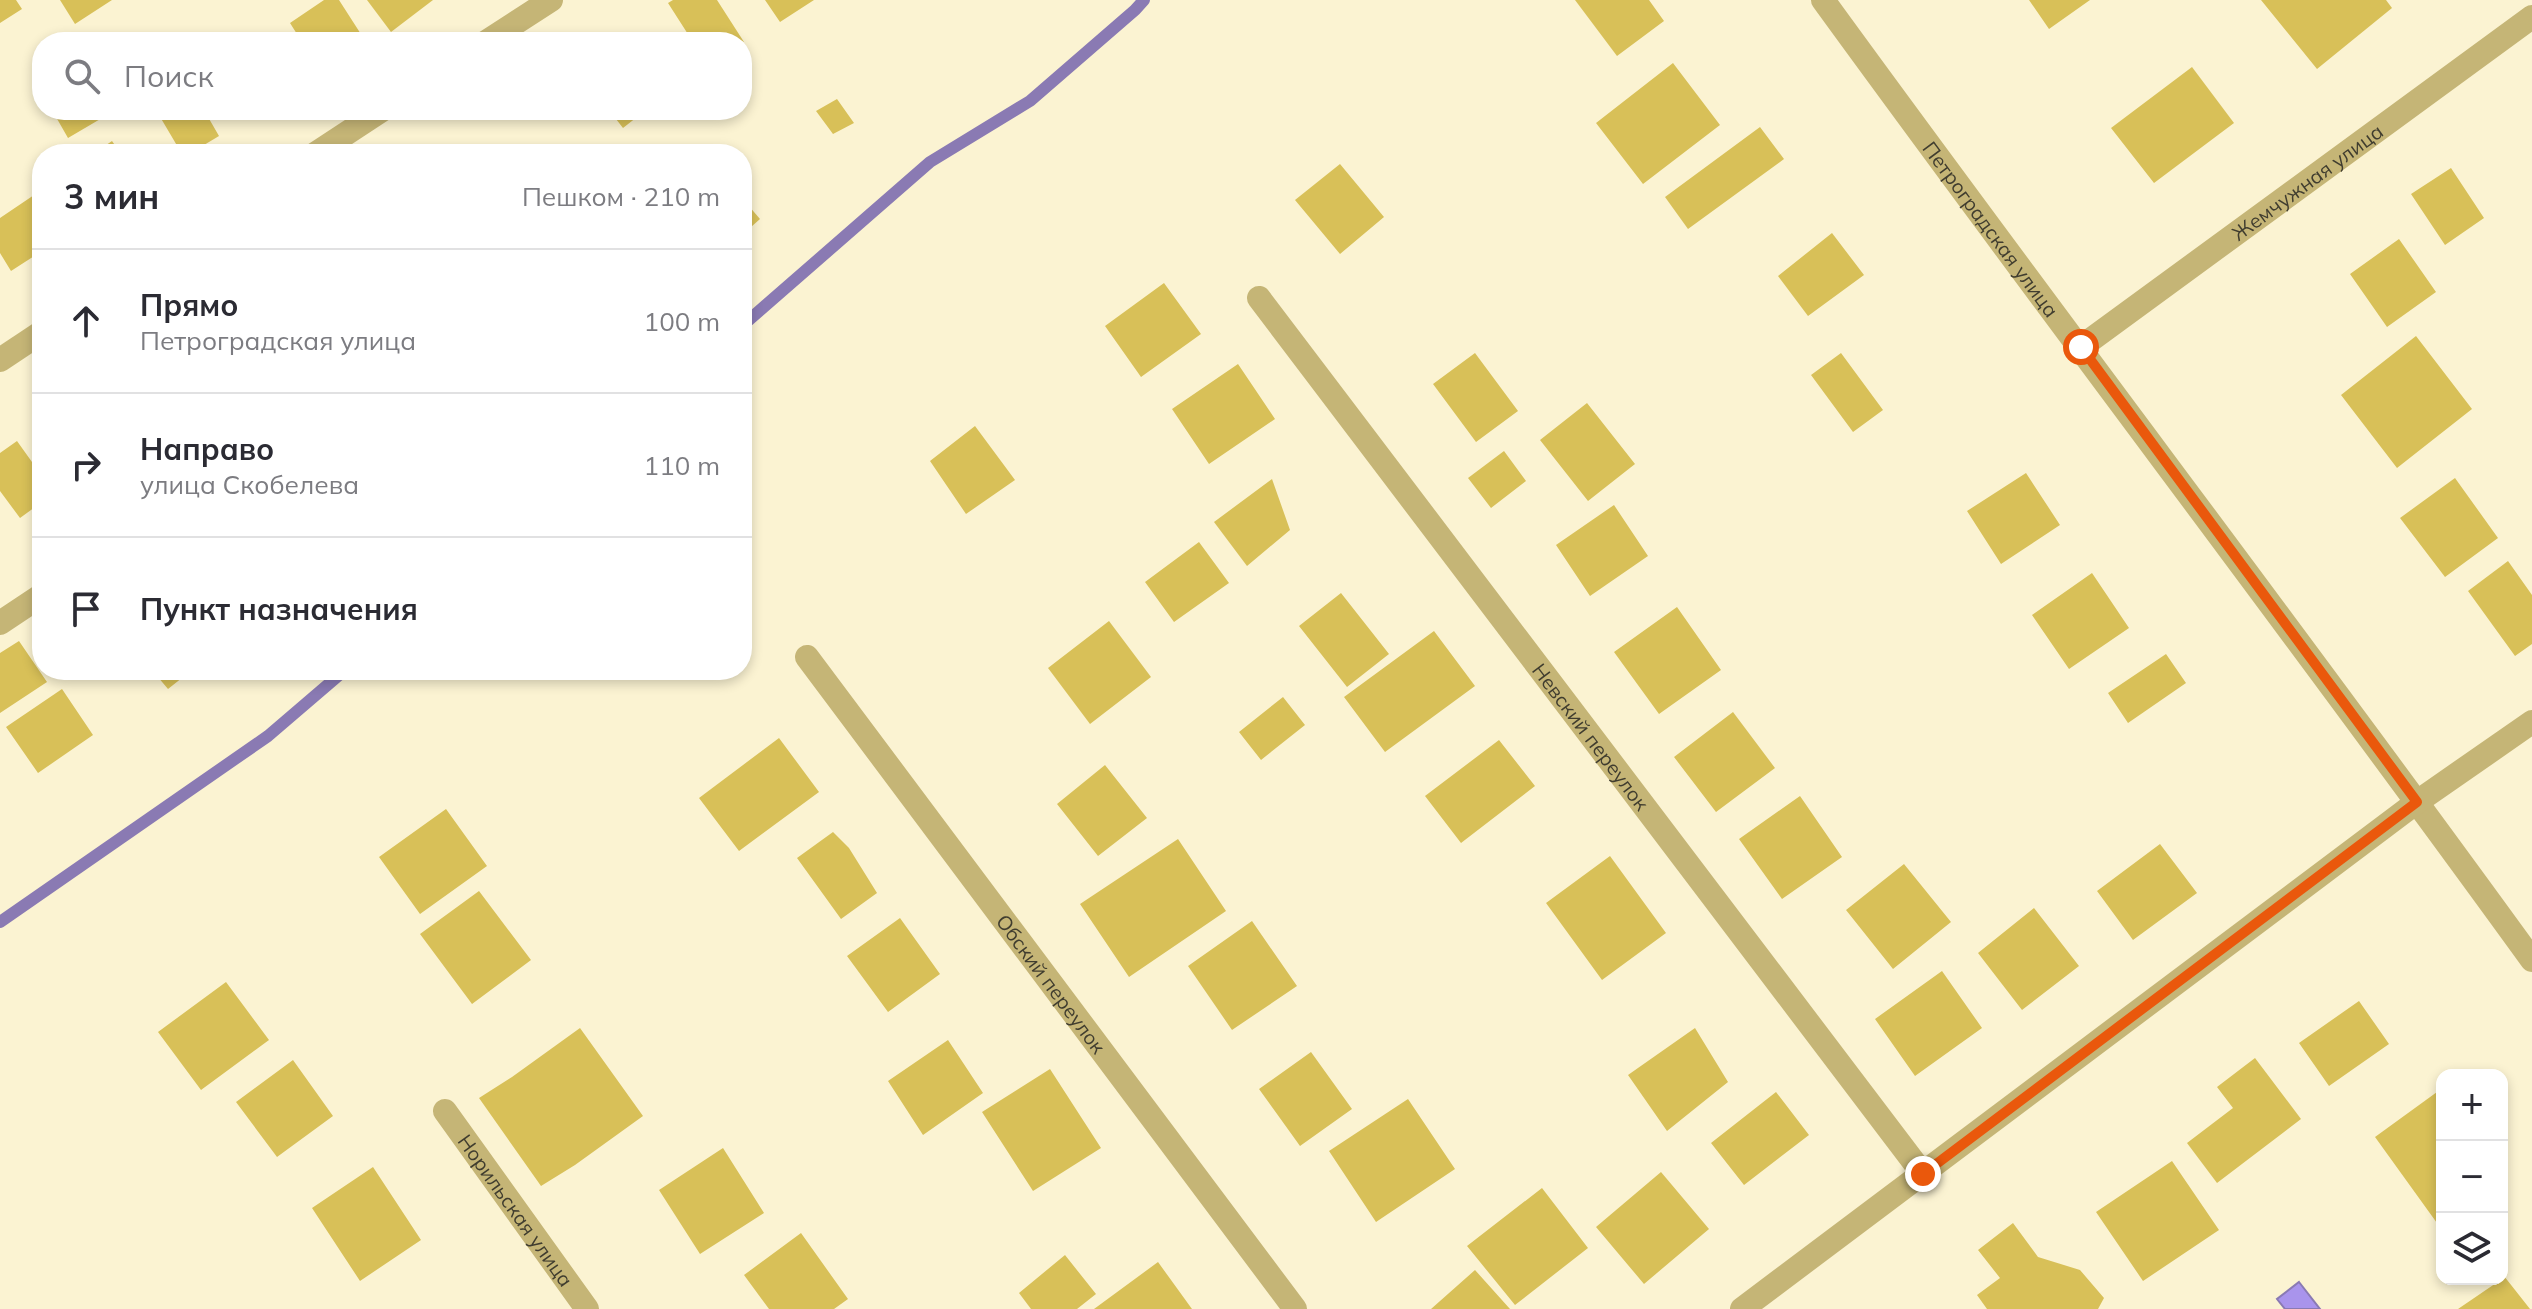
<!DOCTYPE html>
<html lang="ru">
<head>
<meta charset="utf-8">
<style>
	:root { --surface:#fff; --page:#f7f7f7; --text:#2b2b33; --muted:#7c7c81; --line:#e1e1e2 }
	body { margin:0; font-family:Mulish,sans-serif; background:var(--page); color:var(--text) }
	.controls { position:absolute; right:24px; bottom:24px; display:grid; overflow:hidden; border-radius:16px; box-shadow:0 4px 12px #0003 }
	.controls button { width:72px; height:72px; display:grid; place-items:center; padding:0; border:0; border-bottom:2px solid var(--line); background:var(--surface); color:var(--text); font:40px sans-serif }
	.stop { position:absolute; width:24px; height:24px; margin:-18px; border:6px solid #ea580c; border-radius:50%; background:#fff }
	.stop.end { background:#ea580c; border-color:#fff; box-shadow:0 2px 8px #0008 }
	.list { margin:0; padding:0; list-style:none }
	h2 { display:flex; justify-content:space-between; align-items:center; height:104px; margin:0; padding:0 32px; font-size:34px }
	h2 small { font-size:26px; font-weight:400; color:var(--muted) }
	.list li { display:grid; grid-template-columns:52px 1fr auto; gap:24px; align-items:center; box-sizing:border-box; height:144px; padding:0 32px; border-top:2px solid var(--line) }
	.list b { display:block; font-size:30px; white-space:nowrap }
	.list p { margin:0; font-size:26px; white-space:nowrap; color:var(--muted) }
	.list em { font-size:26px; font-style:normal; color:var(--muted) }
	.icon { flex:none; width:44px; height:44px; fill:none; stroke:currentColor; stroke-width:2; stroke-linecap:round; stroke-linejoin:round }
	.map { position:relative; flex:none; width:2532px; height:1309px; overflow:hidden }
	.search { position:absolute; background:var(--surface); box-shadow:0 4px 12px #0003; left:32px; top:32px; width:720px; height:88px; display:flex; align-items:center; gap:20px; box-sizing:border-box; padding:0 28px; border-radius:32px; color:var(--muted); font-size:30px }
	.panel { position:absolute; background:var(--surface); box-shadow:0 4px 12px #0003; left:32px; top:144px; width:720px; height:536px; border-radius:32px }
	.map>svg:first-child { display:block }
</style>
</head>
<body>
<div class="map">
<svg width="2532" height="1309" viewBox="0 0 2532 1309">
	<rect width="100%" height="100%" fill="#fbf3d2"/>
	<path fill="#a994ec" stroke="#8a7ab3" stroke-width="2" d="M2299 1282 2320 1309H2285L2277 1299Z"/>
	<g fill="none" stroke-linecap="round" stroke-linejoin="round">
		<path stroke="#8a7ab3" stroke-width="12" d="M742 326 930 162 1030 101 1135 10 1144 0
			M0 922 268 736 345 670"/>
	</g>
	<path fill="#d8c058" d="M0 0H16L22 9 0 23Z
		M60 0H112L75 24Z
		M324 0H339L366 42H302L290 23Z
		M367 0H433L391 32Z
		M673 0H717L744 42H693L668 3Z
		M765 0H814L780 22Z
		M1575 0H1649L1664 21 1617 56Z
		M2029 0H2090L2049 29Z
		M2261 0H2386L2392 8 2317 69Z
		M1673 63 1720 125 1643 184 1596 123Z
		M2192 67 2234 123 2154 183 2111 128Z
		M837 99 854 123 833 134 816 111Z
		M52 110H98L102 118 68 138Z
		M156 110H204L219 136 189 154H182Z
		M609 110H646L623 128Z
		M1760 127 1784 159 1688 229 1665 197Z
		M112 141 121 154H93Z
		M1340 164 1384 217 1340 254 1295 200Z
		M2451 168 2484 218 2445 245 2411 194Z
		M37 193 42 200V251L11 271 0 253V218Z
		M742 198 760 219 742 235Z
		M1832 233 1864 275 1808 316 1778 276Z
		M2399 239 2436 292 2387 327 2350 274Z
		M1164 283 1201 334 1141 377 1105 326Z
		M2416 336 2472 409 2397 468 2341 395Z
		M1475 353 1518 411 1476 442 1433 384Z
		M1841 353 1883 410 1853 432 1811 375Z
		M1238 364 1275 419 1209 464 1172 409Z
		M1587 403 1635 464 1588 501 1540 440Z
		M975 426 1015 480 966 514 930 461Z
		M17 441 42 476V502L20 518 0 491V453Z
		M1504 451 1526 481 1491 508 1468 478Z
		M2026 473 2060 525 2001 564 1967 511Z
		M2455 478 2498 538 2445 577 2400 518Z
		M1272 479 1290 530 1247 566 1214 522Z
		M1614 505 1648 556 1590 596 1556 545Z
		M1199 542 1229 583 1174 622 1145 582Z
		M2508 561 2532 595V644L2515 656 2468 591Z
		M2092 573 2129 628 2069 669 2032 615Z
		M1341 593 1389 654 1347 687 1299 626Z
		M1677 607 1721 670 1659 714 1614 652Z
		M1109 621 1151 677 1090 724 1048 668Z
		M1434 631 1475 686 1385 752 1344 697Z
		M19 641 47 682 0 713V653Z
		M2166 654 2186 683 2128 723 2108 693Z
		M152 670H192L168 689Z
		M62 689 93 735 38 773 6 727Z
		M1283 697 1305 725 1261 760 1239 732Z
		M1733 712 1775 768 1716 812 1674 757Z
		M779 738 819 792 739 851 699 798Z
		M1499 740 1535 786 1461 843 1425 796Z
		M1105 765 1147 818 1098 856 1057 804Z
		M1800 796 1842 857 1782 899 1739 839Z
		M446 809 487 866 420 914 379 857Z
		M833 832 849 848 877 893 841 919 797 858Z
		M1178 839 1226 911 1129 977 1080 904Z
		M2160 844 2197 893 2133 940 2097 891Z
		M1610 856 1666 933 1602 980 1546 903Z
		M1904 864 1951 922 1893 969 1846 910Z
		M479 891 531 960 472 1004 420 934Z
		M2034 908 2079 966 2022 1010 1978 953Z
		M900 918 940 974 888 1012 847 956Z
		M1252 921 1297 986 1232 1030 1188 966Z
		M1942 971 1982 1028 1915 1076 1875 1019Z
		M226 982 269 1040 201 1090 158 1032Z
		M2359 1001 2389 1044 2329 1086 2299 1043Z
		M580 1028 643 1116 575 1165 541 1186 479 1098 512 1077Z
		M1695 1028 1728 1082 1667 1131 1628 1075Z
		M948 1040 983 1093 923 1135 888 1081Z
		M1311 1052 1352 1109 1300 1146 1259 1089Z
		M2255 1058 2301 1119 2217 1183 2187 1143 2233 1108 2217 1087Z
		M293 1060 333 1116 277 1157 236 1102Z
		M1050 1069 1101 1148 1033 1191 982 1112Z
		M1776 1092 1809 1135 1744 1185 1711 1143Z
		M2437 1092 2442 1099V1230L2375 1137Z
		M1408 1099 1455 1169 1376 1222 1329 1151Z
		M723 1148 764 1213 700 1254 659 1190Z
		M2172 1161 2219 1230 2143 1281 2096 1212Z
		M373 1167 421 1240 360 1281 312 1208Z
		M1661 1172 1709 1229 1644 1284 1596 1227Z
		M1542 1188 1588 1248 1515 1305 1467 1246Z
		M2013 1223 2038 1257 2080 1270 2104 1298 2098 1309H1987L1977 1295 2000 1278 1978 1250Z
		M801 1233 848 1299 834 1309H769L744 1275Z
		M1065 1255 1096 1294 1077 1309H1031L1019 1293Z
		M1158 1262 1192 1309H1094Z
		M1475 1270 1510 1309H1431Z
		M2504 1276 2530 1309H2458L2502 1279Z"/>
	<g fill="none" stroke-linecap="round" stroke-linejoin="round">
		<g stroke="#c5b576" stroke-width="24">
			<path id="s1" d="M1823 0C2057 322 2299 638 2532 960"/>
			<path d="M486 42 551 0"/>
			<path d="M315 154 382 110"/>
			<path id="s2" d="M1259 298 1923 1174"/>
			<path id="s3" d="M2081 347 2532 17"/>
			<path d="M0 360 42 332"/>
			<path d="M0 623 42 595"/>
			<path id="s4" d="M807 657 1295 1309"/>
			<path id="s5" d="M445 1111 587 1309"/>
			<path d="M1742 1309 2417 802 2532 722"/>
		</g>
	</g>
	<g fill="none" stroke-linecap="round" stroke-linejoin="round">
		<path stroke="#ea580c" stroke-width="10" d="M1923 1174 2417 802 2081 347"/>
	</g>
	<g text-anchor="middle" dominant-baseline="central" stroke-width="8" stroke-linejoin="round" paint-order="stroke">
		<g font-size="20" fill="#403d2f" stroke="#fff">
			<text stroke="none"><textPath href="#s3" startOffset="280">Жемчужная улица</textPath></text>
			<text stroke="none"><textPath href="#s1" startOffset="284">Петроградская улица</textPath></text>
			<text stroke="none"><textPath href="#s2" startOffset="550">Невский переулок</textPath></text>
			<text stroke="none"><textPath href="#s4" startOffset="408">Обский переулок</textPath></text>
			<text stroke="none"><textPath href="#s5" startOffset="122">Норильская улица</textPath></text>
		</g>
	</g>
</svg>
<div class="controls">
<button>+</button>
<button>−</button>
<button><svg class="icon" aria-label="layers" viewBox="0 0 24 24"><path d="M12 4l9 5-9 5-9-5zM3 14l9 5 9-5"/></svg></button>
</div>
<div class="stop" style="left:2081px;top:347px"></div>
<div class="stop end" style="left:1923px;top:1174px"></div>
<div class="search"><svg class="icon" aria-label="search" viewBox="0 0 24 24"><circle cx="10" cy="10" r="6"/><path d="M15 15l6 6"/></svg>Поиск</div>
<section class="panel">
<h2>3 мин<small>Пешком · 210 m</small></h2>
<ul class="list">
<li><svg class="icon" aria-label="ahead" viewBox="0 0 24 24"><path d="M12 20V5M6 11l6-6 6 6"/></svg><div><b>Прямо</b><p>Петроградская улица</p></div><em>100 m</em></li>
<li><svg class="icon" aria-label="right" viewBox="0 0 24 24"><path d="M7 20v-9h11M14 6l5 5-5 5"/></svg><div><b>Направо</b><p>улица Скобелева</p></div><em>110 m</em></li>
<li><svg class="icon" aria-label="arrive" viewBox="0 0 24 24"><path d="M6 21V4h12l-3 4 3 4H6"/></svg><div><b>Пункт назначения</b></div></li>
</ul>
</section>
</div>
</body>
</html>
